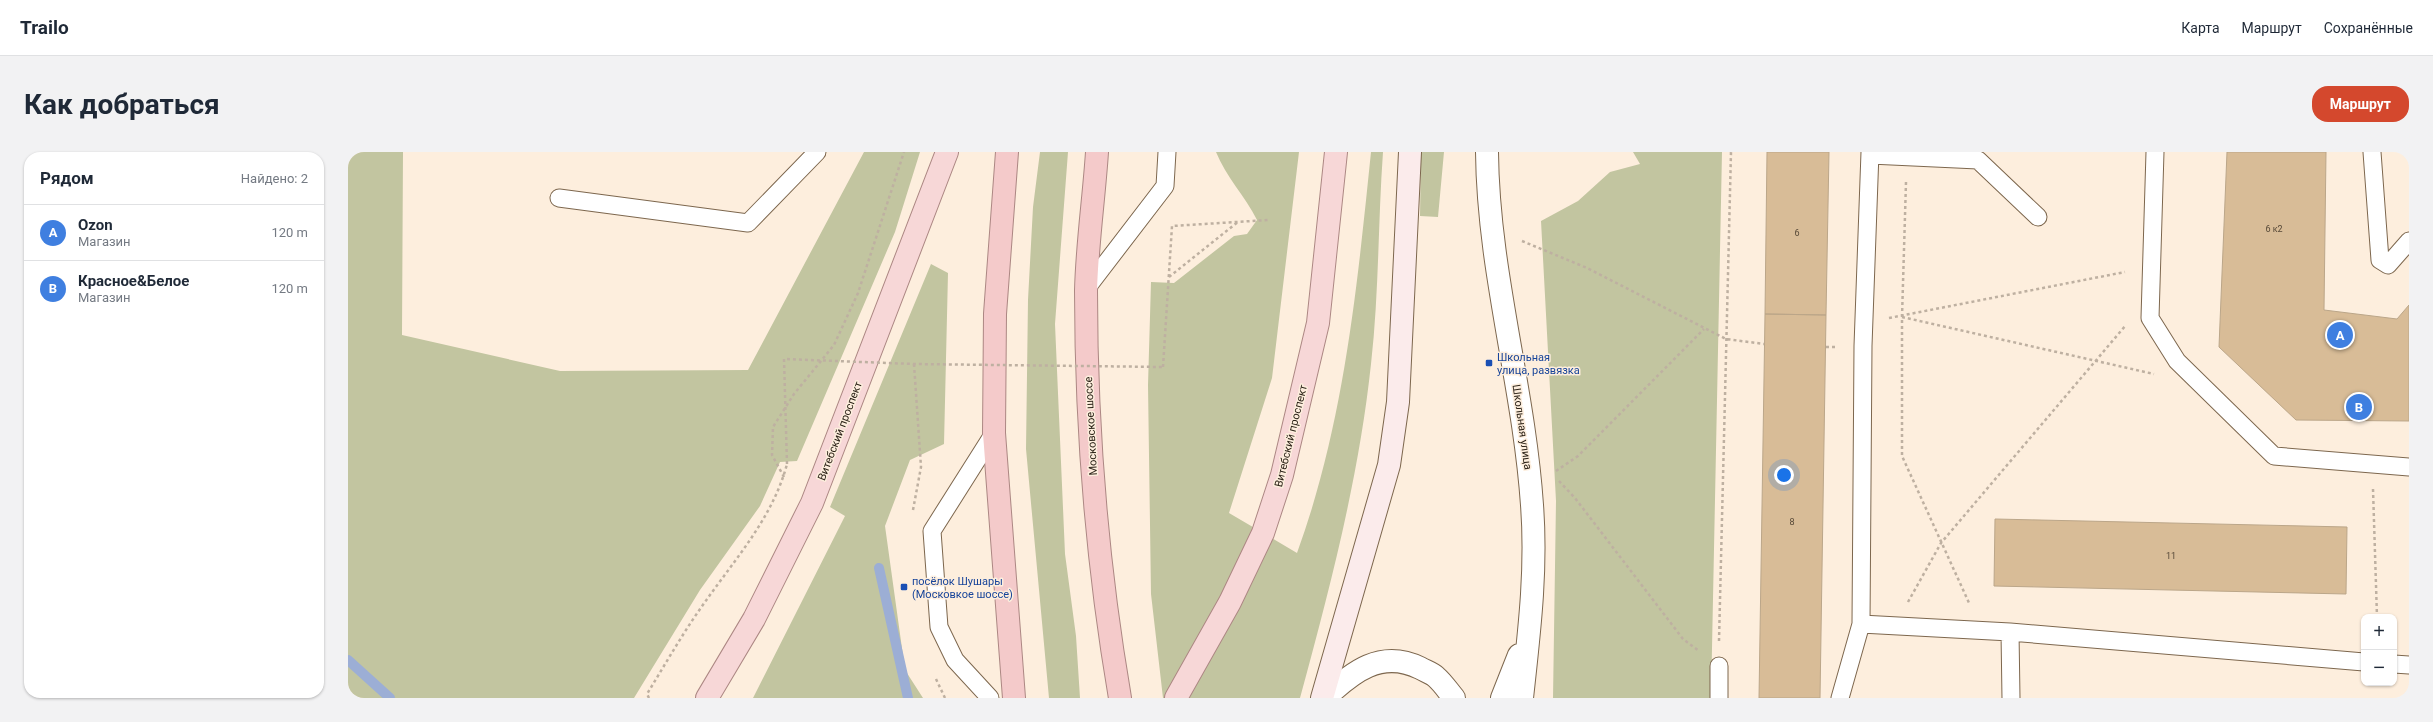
<!DOCTYPE html>
<html lang="ru">
<head>
<meta charset="utf-8">
<style>
	:root { --surface:#fff; --page:#f2f2f3; --text:#1f2937; --muted:#747a83; --line:#e0e1e3; --accent:#d4482d }
	body { margin:0; font-family:Roboto,sans-serif; background:var(--page); color:var(--text) }
	.controls { position:absolute; right:12px; bottom:12px; display:grid; overflow:hidden; border-radius:8px; box-shadow:0 1px 3px #0004 }
	.controls button { width:36px; height:36px; display:grid; place-items:center; padding:0; border:0; border-bottom:1px solid var(--line); background:var(--surface); color:var(--text); font:20px sans-serif }
	.you { position:absolute; left:1436px; top:323px; width:14px; height:14px; margin:-10px; border:3px solid #fff; border-radius:50%; background:#1a73e8; box-shadow:0 0 0 6px #1a73e833 }
	.badge { display:grid; place-items:center; width:26px; height:26px; border-radius:50%; background:var(--accent); color:#fff; font-size:13px; font-weight:700 }
	.pin { position:absolute; translate:-50% -50%; border:2px solid #fff; box-shadow:0 1px 4px #0006 }
	.list { margin:0; padding:0; list-style:none }
	h2 { display:flex; justify-content:space-between; align-items:center; height:52px; margin:0; padding:0 16px; font-size:17px }
	h2 small { font-size:13px; font-weight:400; color:var(--muted) }
	.list li { display:grid; grid-template-columns:26px 1fr auto; gap:12px; align-items:center; box-sizing:border-box; height:56px; padding:0 16px; border-top:1px solid var(--line) }
	.list b { display:block; font-size:15px; white-space:nowrap }
	.list p { margin:0; font-size:13px; white-space:nowrap; color:var(--muted) }
	.list em { font-size:13px; font-style:normal; color:var(--muted) }
	.map { position:relative; flex:none; width:2061px; height:546px; overflow:hidden; border-radius:16px }
	header { display:flex; align-items:center; gap:24px; box-sizing:border-box; height:56px; padding:0 20px; background:var(--surface); border-bottom:1px solid var(--line) }
	header strong { font-size:19px }
	nav { display:flex; gap:22px; margin-inline-start:auto; font-size:14px }
	.intro { display:flex; align-items:center; justify-content:space-between; box-sizing:border-box; height:96px; padding:0 24px }
	h1 { margin:0; font-size:28px }
	.button { padding:10px 18px; border-radius:16px; background:var(--accent); color:#fff; font-size:14px; font-weight:700 }
	main { display:flex; gap:24px; padding:0 24px }
	aside { flex:1; background:var(--surface); border-radius:16px; box-shadow:0 1px 3px #0004 }
	.map>svg:first-child { display:block }
</style>
</head>
<body>
<header>
<strong>Trailo</strong>
<nav><a>Карта</a><a>Маршрут</a><a>Сохранённые</a></nav>
</header>
<div class="intro"><h1>Как добраться</h1><a class="button">Маршрут</a></div>
<main>
<aside>
<h2>Рядом<small>Найдено: 2</small></h2>
<ul class="list">
<li><span class="badge" style="background:#3f7fe0">A</span><div><b>Ozon</b><p>Магазин</p></div><em>120 m</em></li>
<li><span class="badge" style="background:#3f7fe0">B</span><div><b>Красное&amp;Белое</b><p>Магазин</p></div><em>120 m</em></li>
</ul>
</aside>
<div class="map">
<svg width="2061" height="546" viewBox="0 0 2061 546">
	<rect width="100%" height="100%" fill="#fdeedd"/>
	<path fill="#c2c5a0" d="M0 0H55L54 183 212 219 400 218 516 0H572L547 80 449 309 432 310 412 354 352 438 286 546H0Z
		M692 0H720L707 172 717 402 728 484 732 546H701L678 297 680 148 685 55Z
		M868 0H951L924 226 881 361 949 401C996 272 1009 136 1023 0H1035C1030 70 1031 142 1023 212 1011 325 982 436 952 546H815L803 442 800 233 803 130 826 131 886 84 899 82 909 68C897 44 878 25 868 0Z
		M1073 0H1096L1090 65 1072 64Z
		M1285 0H1374L1363 546H1205L1208 349 1193 69 1230 49 1262 20 1292 12Z
		M583 112 600 121 596 292 562 308 537 374 557 518 575 546H405L497 364 482 355Z"/>
	<g fill="none" stroke-linecap="round" stroke-linejoin="round">
		<path stroke="#9caed5" stroke-width="10" d="M531 416 560 546
			M0 508 42 546"/>
	</g>
	<path fill="#d8bc97" stroke="#bba689" d="M1419 0H1481L1478 163 1417 162Z
		M1879 0H1978L1976 158 2049 167 2061 153V269L1948 268 1871 195Z
		M1417 162 1478 163 1472 546H1411Z
		M1647 367 1999 375 1998 442 1646 434Z"/>
	<g fill="none" stroke-linecap="round" stroke-linejoin="round">
		<g stroke="#7d674e" stroke-width="19">
			<path id="service" d="M1807 0 1802 166 1829 209 1926 304 2061 315
				M2024 0 2032 108 2040 113 2061 89
				M1522 3 1630 8 1690 65
				M211 46 400 71 469 0
				M738 137 817 34 819 0
				M1513 472 1662 480 2016 510
				M1662 480 1663 546
				M2046 512 2061 513
				M1371 514V546
				M642 546 607 508 591 475 584 379 646 281
				M1492 546 1513 472 1515 194 1522 0"/>
		</g>
		<g stroke="#7d674e" stroke-width="24">
			<path id="tertiary" d="M1139 0C1140 119 1176 235 1184 353 1189 418 1181 482 1174 546
				M977 546C1004 520 1033 497 1072 516 1077 519 1084 521 1088 525 1095 531 1100 539 1106 546
				M1154 546 1171 503"/>
		</g>
		<g stroke="#7d674e" stroke-width="24">
			<path id="secondary" d="M974 546 1041 313 1050 250 1062 0"/>
		</g>
		<g stroke="#ac8783" stroke-width="24">
			<path id="primary" d="M359 546 406 467 464 351 599 0
				M828 546 882 450 915 381 934 323 970 171 988 0"/>
		</g>
		<g stroke="#ac8783" stroke-width="24">
			<path id="trunk" d="M659 0 647 162 646 281 666 546
				M749 0C746 46 739 93 738 139 738 275 749 412 772 546"/>
		</g>
		<path stroke="#beb0a1" stroke-width="2.5" stroke-dasharray="3 3" stroke-linecap="butt" d="M1558 30 1554 165V304L1622 453
			M1174 89 1239 116 1378 187 1416 192
			M821 125 891 69
			M1554 165 1806 222
			M1541 166 1777 120
			M1478 195H1489
			M815 215 824 74 920 68
			M1208 319 1230 304 1356 177
			M436 325 424 303 425 275 446 242 486 193 510 141 556 0
			M1211 329 1227 346 1335 487 1351 499
			M2025 337 2029 465
			M565 358 573 315 566 212
			M1560 450 1593 391 1778 173
			M1371 489 1383 0
			M588 527 597 546
			M301 546 299 542C318 511 336 479 357 450 388 406 425 365 439 312"/>
		<use href="#service" stroke="#fff" stroke-width="17"/>
		<use href="#tertiary" stroke="#fff" stroke-width="22"/>
		<use href="#secondary" stroke="#fbebeb" stroke-width="22"/>
		<use href="#primary" stroke="#f7d7d7" stroke-width="22"/>
		<use href="#trunk" stroke="#f4caca" stroke-width="22"/>
		<path stroke="#beb0a1" stroke-width="2.5" stroke-dasharray="3 3" stroke-linecap="butt" d="M439 312 436 207 566 212 815 215"/>
	</g>
	<g fill="#1a4fb4" stroke="#fdeedd" stroke-width="1.5">
		<rect x="1137" y="207" width="8" height="8" rx="2"/>
		<rect x="552" y="431" width="8" height="8" rx="2"/>
	</g>
	<g text-anchor="middle" dominant-baseline="central" stroke-width="3" stroke-linejoin="round" paint-order="stroke">
		<g font-size="9" fill="#574938">
			<text x="1926" y="77">6 к2</text>
			<text x="1449" y="81">6</text>
			<text x="1444" y="370">8</text>
			<text x="1823" y="404">11</text>
		</g>
		<g font-size="11" fill="#164399" stroke="#fdeedd" text-anchor="start">
			<text x="1149" y="205">Школьная<tspan x="1149" dy="13">улица, развязка</tspan></text>
			<text x="564" y="429">посёлок Шушары<tspan x="564" dy="13">(Московкое шоссе)</tspan></text>
		</g>
		<g font-size="11" fill="#2c2318" stroke="#fdeedd">
			<text transform="translate(743 274) rotate(-93)">Московское шоссе</text>
			<text transform="translate(1174 275) rotate(82)">Школьная улица</text>
			<text transform="translate(492 279) rotate(-69)">Витебский проспект</text>
			<text transform="translate(943 284) rotate(-76)">Витебский проспект</text>
		</g>
	</g>
</svg>
<div class="controls">
<button>+</button>
<button>−</button>
</div>
<div class="you"></div>
<div class="pin badge" style="left:1992px;top:183px;background:#3f7fe0">A</div>
<div class="pin badge" style="left:2011px;top:255px;background:#3f7fe0">B</div>
</div>
</main>
</body>
</html>
